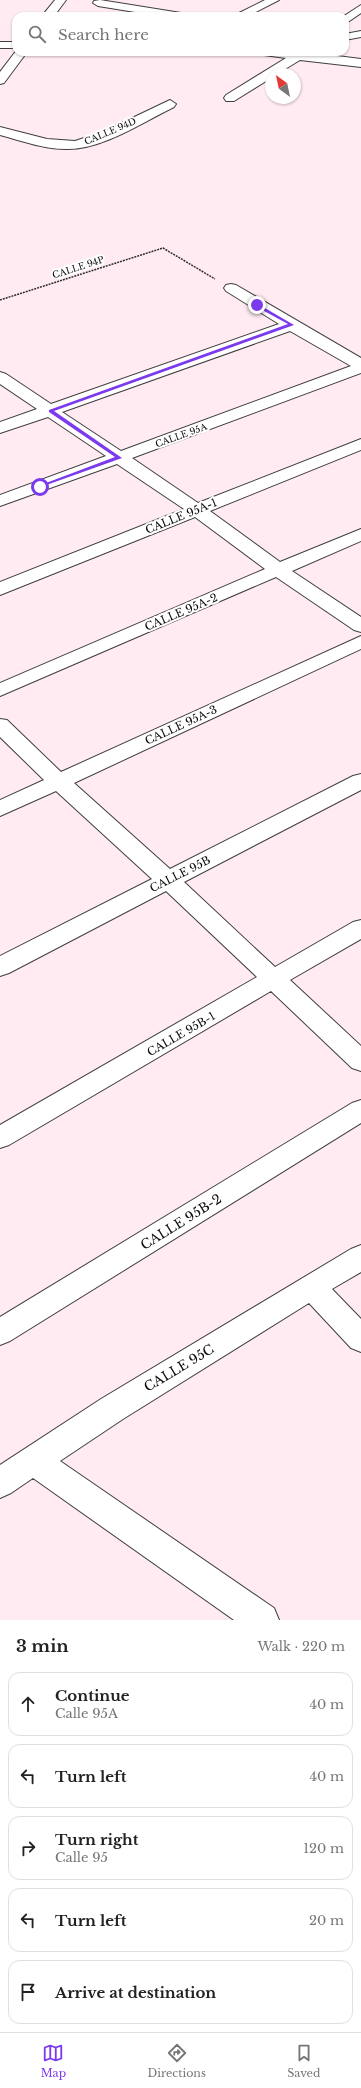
<!DOCTYPE html>
<html lang="en">
<head>
<meta charset="utf-8">
<style>
	:root { --surface:#fff; --page:#f6f6f6; --text:#222; --muted:#767676; --line:#e0e0e0; --accent:#7c3aed }
	body { margin:0; font-family:"Libre Baskerville",serif; background:var(--page); color:var(--text) }
	.compass { position:absolute; left:265px; top:68px; width:36px; height:36px; border-radius:50%; background:var(--surface); box-shadow:0 1px 3px #0004; rotate:327deg }
	.stop { position:absolute; width:12px; height:12px; margin:-9px; border:3px solid #7c3aed; border-radius:50%; background:#fff }
	.stop.end { background:#7c3aed; border-color:#fff; box-shadow:0 1px 4px #0008 }
	.list { margin:0; padding:0; list-style:none }
	h2 { display:flex; justify-content:space-between; align-items:center; height:52px; margin:0; padding:0 16px; font-size:17px }
	h2 small { font-size:13px; font-weight:400; color:var(--muted) }
	.list li { display:grid; grid-template-columns:26px 1fr auto; gap:12px; align-items:center; box-sizing:border-box; height:64px; margin:0 8px 8px; padding:0 8px; border:1px solid var(--line); border-radius:12px }
	.list b { display:block; font-size:15px; white-space:nowrap }
	.list p { margin:0; font-size:13px; white-space:nowrap; color:var(--muted) }
	.list em { font-size:13px; font-style:normal; color:var(--muted) }
	.icon { flex:none; width:22px; height:22px; fill:none; stroke:currentColor; stroke-width:2; stroke-linecap:round; stroke-linejoin:round }
	.map { position:relative; flex:none; width:361px; height:1620px; overflow:hidden }
	.search { position:absolute; background:var(--surface); box-shadow:0 1px 3px #0004; left:12px; right:12px; top:12px; height:44px; display:flex; align-items:center; gap:10px; box-sizing:border-box; padding:0 14px; border-radius:12px; color:var(--muted); font-size:15px }
	.sheet { height:412px; background:var(--surface) }
	nav { display:flex; justify-content:space-around; align-items:center; box-sizing:border-box; height:56px; border-top:1px solid var(--line); background:var(--surface); font-size:11px; color:var(--muted) }
	nav a { display:grid; justify-items:center; gap:2px }
	nav .on { color:var(--accent) }
	.map>svg:first-child { display:block }
</style>
</head>
<body>
<div class="map">
<svg width="361" height="1620" viewBox="0 0 361 1620">
	<rect width="100%" height="100%" fill="#ffebf1"/>
	<g fill="none" stroke-linecap="round" stroke-linejoin="round">
		<g stroke="#3f3f3f" stroke-width="2">
			<path id="minor" d="M55 0H66L54 16H42Z
				M100 0 181 13 187 16H160L98 6 93 3 94 1Z
				M265 0H279L248 16H233Z
				M361 5V13L345 24 344 16Z
				M361 31V37L345 40V34Z
				M0 42H16V48H0Z
				M16 51 27 52 4 83 0 84V72Z
				M258 52H305L361 59V67L300 60 277 74H271V78L234 101H226L224 98 226 95 286 58 264 55Z
				M170 100 176 104 174 107C143 122 102 150 66 149 44 149 22 141 0 135V127L47 139 75 141 105 131Z
				M231 284 236 285 361 358V373L132 458 198 503 361 439V450L210 511 280 562 361 529V541L292 571 361 617V632L354 630 276 577 0 696V683L265 569 195 517 0 595V582L184 509 117 464 0 506V495L106 456 48 417 0 433V422L37 409 0 384V372L6 374 51 404 279 324 226 291 224 288 226 285ZM290 331 351 366 121 451 62 412Z
				M361 636V649L74 783 170 869 353 776 361 774V790L184 882 275 967 353 922 361 920V939L290 980 361 1046V1071L352 1068 271 991 9 1145 0 1148V1125L257 977 166 891 9 973 0 976V956L152 879 56 791 0 816V800L44 780 0 737V719L7 720 61 772Z
				M361 1100V1123L10 1341 0 1345V1317L352 1103Z
				M361 1245V1272L332 1289 361 1319V1352L351 1348 309 1303 123 1419 60 1461 274 1608 279 1620H234L33 1478 11 1493 0 1498V1465L101 1399 351 1249Z"/>
		</g>
		<path stroke="#2e2e2e" stroke-width="1.5" stroke-dasharray="2 1" stroke-linecap="butt" d="M0 300 163 248 215 279"/>
		<use href="#minor" fill="#fff" fill-rule="evenodd"/>
	</g>
	<path fill="#7c3aed" d="M255 304H258L294 325 54 411 122 458 38 488V486L115 457 49 412V410L288 324 255 306Z"/>
	<g text-anchor="middle" dominant-baseline="central" stroke-width="4" stroke-linejoin="round" paint-order="stroke">
		<g font-size="9" fill="#0c0c0c" stroke="#fff">
			<text transform="translate(110 131) rotate(-23)">CALLE 94D</text>
			<text transform="translate(78 267) rotate(-18)">CALLE 94P</text>
			<text transform="translate(181 435) rotate(-20)">CALLE 95A</text>
		</g>
		<g font-size="11" fill="#0c0c0c" stroke="#fff">
			<text transform="translate(181 516) rotate(-22)">CALLE 95A-1</text>
			<text transform="translate(181 612) rotate(-23)">CALLE 95A-2</text>
			<text transform="translate(181 725) rotate(-25)">CALLE 95A-3</text>
			<text transform="translate(180 874) rotate(-27)">CALLE 95B</text>
			<text transform="translate(181 1034) rotate(-30)">CALLE 95B-1</text>
		</g>
		<g font-size="13" fill="#0c0c0c" stroke="#fff">
			<text transform="translate(181 1222) rotate(-32)">CALLE 95B-2</text>
			<text transform="translate(179 1368) rotate(-31)">CALLE 95C</text>
		</g>
	</g>
</svg>
<svg class="compass" viewBox="-18 -18 36 36"><path d="M0-13l5 13h-10z" fill="#e53935"/><path d="M0 13l5-13h-10z" fill="#767676"/></svg>
<div class="stop" style="left:40px;top:487px"></div>
<div class="stop end" style="left:257px;top:305px"></div>
<div class="search"><svg class="icon" aria-label="search" viewBox="0 0 24 24"><circle cx="10" cy="10" r="6"/><path d="M15 15l6 6"/></svg>Search here</div>
</div>
<section class="sheet">
<h2>3 min<small>Walk · 220 m</small></h2>
<ul class="list">
<li><svg class="icon" aria-label="ahead" viewBox="0 0 24 24"><path d="M12 20V5M6 11l6-6 6 6"/></svg><div><b>Continue</b><p>Calle 95A</p></div><em>40 m</em></li>
<li><svg class="icon" aria-label="left" viewBox="0 0 24 24"><path d="M17 20v-9H6M10 6l-5 5 5 5"/></svg><div><b>Turn left</b></div><em>40 m</em></li>
<li><svg class="icon" aria-label="right" viewBox="0 0 24 24"><path d="M7 20v-9h11M14 6l5 5-5 5"/></svg><div><b>Turn right</b><p>Calle 95</p></div><em>120 m</em></li>
<li><svg class="icon" aria-label="left" viewBox="0 0 24 24"><path d="M17 20v-9H6M10 6l-5 5 5 5"/></svg><div><b>Turn left</b></div><em>20 m</em></li>
<li><svg class="icon" aria-label="arrive" viewBox="0 0 24 24"><path d="M6 21V4h12l-3 4 3 4H6"/></svg><div><b>Arrive at destination</b></div></li>
</ul>
</section>
<nav>
<a class="on"><svg class="icon" aria-label="map" viewBox="0 0 24 24"><path d="M3 6l6-2 6 2 6-2v14l-6 2-6-2-6 2zM9 4v14M15 6v14"/></svg>Map</a>
<a><svg class="icon" aria-label="directions" viewBox="0 0 24 24"><path d="M12 3l9 9-9 9-9-9zM9 14v-3h6M13 9l2 2-2 2"/></svg>Directions</a>
<a><svg class="icon" aria-label="saved" viewBox="0 0 24 24"><path d="M7 4h10v16l-5-4-5 4z"/></svg>Saved</a>
</nav>
</body>
</html>
